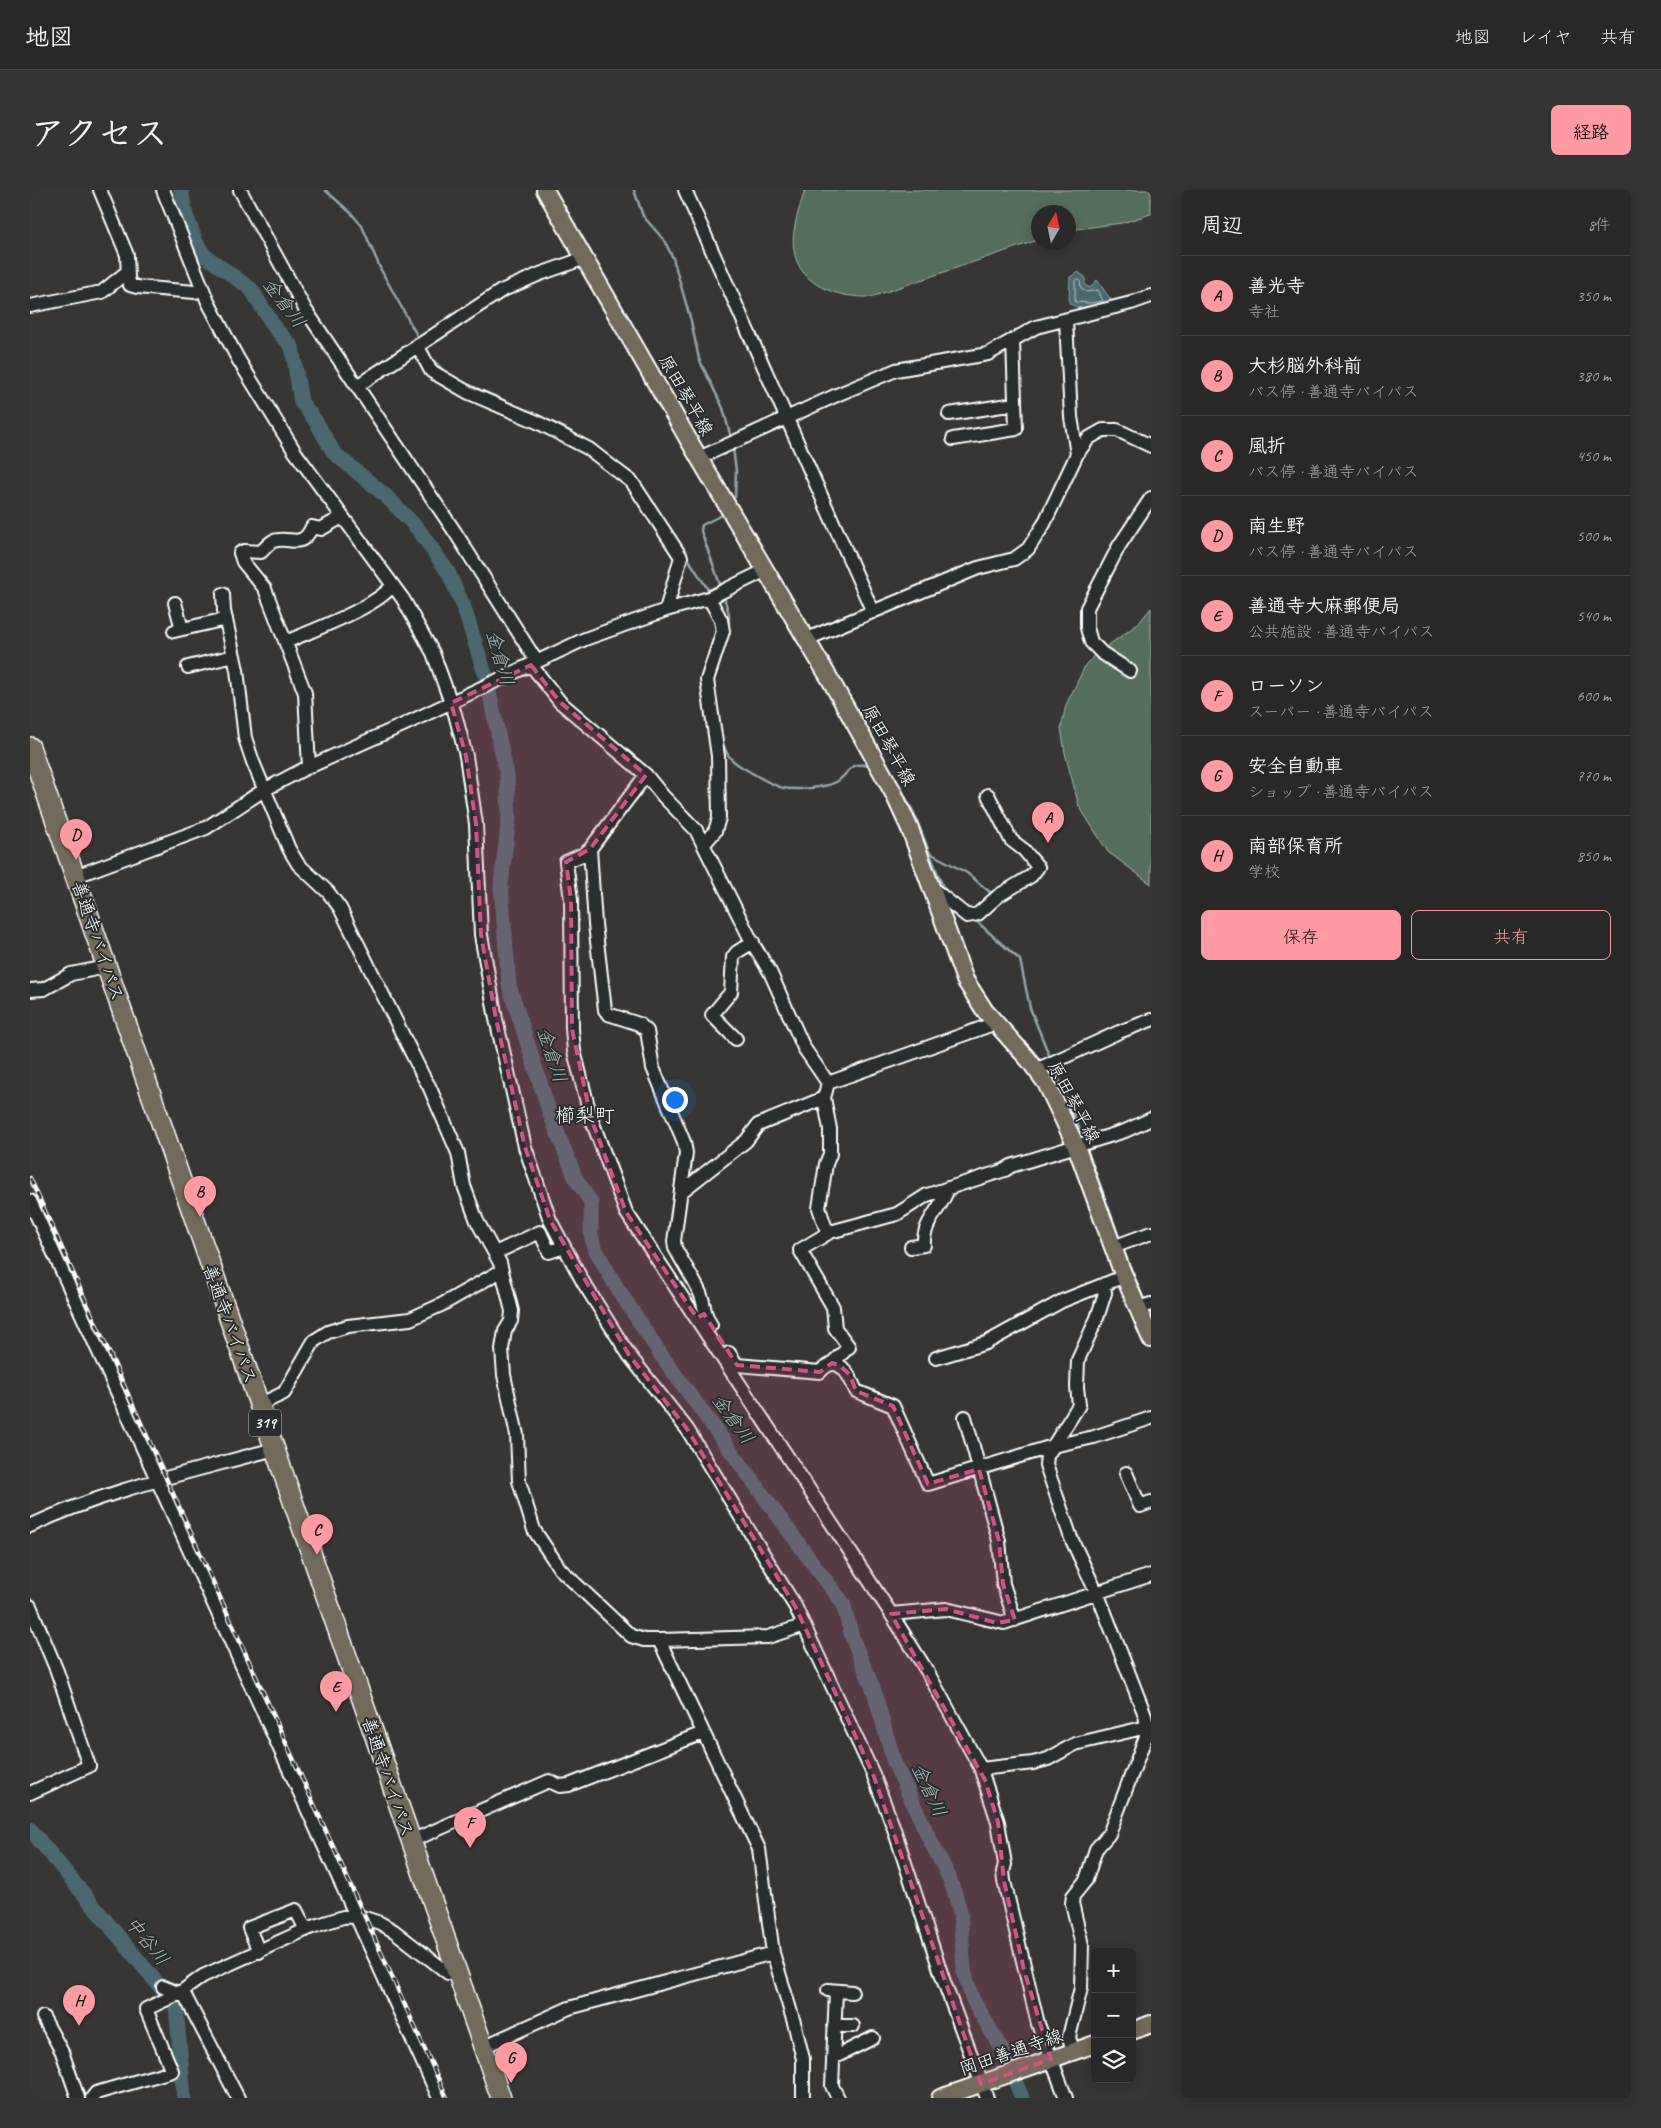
<!DOCTYPE html>
<html lang="ja">
<head>
<meta charset="utf-8">
<style>
	:root { --surface:#292828; --page:#353434; --text:#f1f3f6; --muted:#a5a6a8; --line:#454445; --accent:#ff9aa2 }
	body { margin:0; font-family:Caveat,"Klee One",sans-serif; background:var(--page); color:var(--text) }
	.controls { position:absolute; right:15px; bottom:15px; display:grid; overflow:hidden; border-radius:8px; box-shadow:0 2px 12px #0003 }
	.controls button { width:45px; height:45px; display:grid; place-items:center; padding:0; border:0; border-bottom:1px solid var(--line); background:var(--surface); color:var(--text); font:25px sans-serif }
	.compass { position:absolute; left:1001px; top:15px; width:45px; height:45px; border-radius:50%; background:var(--surface); box-shadow:0 2px 12px #0003; rotate:9deg }
	.you { position:absolute; left:644px; top:909px; width:18px; height:18px; margin:-12px; border:4px solid #fff; border-radius:50%; background:#1a73e8; box-shadow:0 0 0 8px #1a73e833 }
	.badge { display:grid; place-items:center; width:32px; height:32px; border-radius:50%; background:var(--accent); color:#111; font-size:16px; font-weight:700 }
	.pin { position:absolute; translate:-50% -41px; filter:drop-shadow(0 1px 2px #0008) }
	.pin::after { content:''; position:absolute; top:26px; width:18px; height:15px; background:inherit; clip-path:polygon(0 0,100% 0,50% 100%) }
	.list { margin:0; padding:0; list-style:none }
	h2 { display:flex; justify-content:space-between; align-items:center; height:65px; margin:0; padding:0 20px; font-size:21px }
	h2 small { font-size:16px; font-weight:400; color:var(--muted) }
	.list li { display:grid; grid-template-columns:32px 1fr auto; gap:15px; align-items:center; box-sizing:border-box; height:80px; padding:0 20px; border-top:1px solid var(--line) }
	.list b { display:block; font-size:19px; white-space:nowrap }
	.list p { margin:0; font-size:16px; white-space:nowrap; color:var(--muted) }
	.list em { font-size:16px; font-style:normal; color:var(--muted) }
	.actions { display:flex; gap:10px; padding:15px 20px }
	.actions a { flex:1; padding:11px 0; border:1px solid var(--accent); border-radius:8px; text-align:center; font-size:18px; color:var(--accent) }
	.actions .main { background:var(--accent); color:#111 }
	.icon { flex:none; width:28px; height:28px; fill:none; stroke:currentColor; stroke-width:2; stroke-linecap:round; stroke-linejoin:round }
	.map { position:relative; flex:none; width:1121px; height:1908px; overflow:hidden; border-radius:8px }
	header { display:flex; align-items:center; gap:30px; box-sizing:border-box; height:70px; padding:0 25px; background:var(--surface); border-bottom:1px solid var(--line) }
	header strong { font-size:24px }
	nav { display:flex; gap:28px; margin-inline-start:auto; font-size:18px }
	.intro { display:flex; align-items:center; justify-content:space-between; box-sizing:border-box; height:120px; padding:0 30px }
	h1 { margin:0; font-size:35px }
	.button { padding:12px 22px; border-radius:8px; background:var(--accent); color:#111; font-size:18px; font-weight:700 }
	main { display:flex; gap:30px; padding:0 30px }
	aside { flex:1; background:var(--surface); border-radius:8px; box-shadow:0 2px 12px #0003 }
	.map>svg:first-child { display:block }
</style>
</head>
<body>
<header>
<strong>地図</strong>
<nav><a>地図</a><a>レイヤ</a><a>共有</a></nav>
</header>
<div class="intro"><h1>アクセス</h1><a class="button">経路</a></div>
<main>
<div class="map">
<svg width="1121" height="1908" viewBox="0 0 1121 1908">
	<rect width="100%" height="100%" fill="#373635"/>
	<filter id="ink" filterUnits="userSpaceOnUse"><feTurbulence type="fractalNoise" baseFrequency=".02" numOctaves="2"/><feDisplacementMap in="SourceGraphic" scale="10" xChannelSelector="R" yChannelSelector="G"/><feConvolveMatrix kernelMatrix="1 2 1 2 8 2 1 2 1" color-interpolation-filters="sRGB"/></filter>
	<g filter="url(#ink)">
		<path fill="#546e5d" stroke="#aab6ae" d="M775 0H1121V24L1092 33 1039 40 1038 22H1008V50L841 107C800 108 757 90 764 41 766 27 771 13 775 0Z
			M1121 418V694L1078 662 1049 616 1035 563 1031 538 1036 515 1056 474 1066 464 1108 434Z"/>
		<path fill="#4b686f" stroke="#93a4a9" d="M1048 82 1055 87V95L1060 98 1067 90 1081 110 1086 113C1072 116 1051 123 1039 113L1040 87Z"/>
		<g fill="none" stroke-linecap="round" stroke-linejoin="round">
			<path stroke="#b7c3c5" stroke-width="1" d="M1047 89 1050 90 1051 98 1056 102 1068 100 1073 111 1060 113 1045 112V91Z"/>
			<path stroke="#93a4a9" stroke-width="2.5" d="M295 0 321 23 332 36 351 80 389 149
				M604 0 613 26 634 50 643 68 661 131 669 169 693 218 701 248
				M401 168 417 184
				M428 190 505 224
				M510 227 535 238 556 251
				M703 258 706 281 705 307
				M579 267 602 285
				M611 295 619 307
				M655 364 681 404
				M691 397 671 341 672 335 694 324
				M693 404 699 424V434
				M692 550C697 570 705 573 722 583 749 599 756 602 788 597 794 596 801 595 806 592 819 585 819 570 838 576
				M869 595 884 623 913 697 919 704
				M900 663 937 683 961 703
				M944 729 990 770 1000 818 1021 870
				M1024 877 1053 948
				M1056 956 1090 1050
				M1092 1057 1115 1112
				M1118 1120 1121 1127"/>
			<path stroke="#4b686f" stroke-width="15" d="M151 0 156 25 166 52 174 65 221 99 245 138 262 157 271 212 285 230 304 263 356 306 388 339 418 382 433 415 456 487 477 586 479 626 471 695 479 795 520 924 546 989 561 1012V1044L564 1057 586 1096 631 1165 784 1375 813 1413 822 1447 844 1501 864 1572 902 1654 919 1687 925 1704 930 1721 934 1781 942 1808 974 1863 992 1908
				M0 1639 146 1816 154 1908"/>
			<g stroke="#fff" stroke-width="16">
				<path id="minor" d="M70 0 97 65 98 88 100 95 107 97 165 102 173 100
					M133 0 178 112 208 169 265 262 373 409 403 463 425 524 436 566 446 634 451 745 466 829 495 957 520 1030 553 1092 599 1165 657 1239 765 1416 843 1584 863 1636 914 1792 957 1908
					M210 0 275 119 425 342 507 472
					M655 0 843 422
					M0 116 72 102 97 82
					M1036 131 1041 227 1047 264
					M387 155 401 181 439 203 507 232 559 259 586 280 602 292 651 367 636 420
					M327 196 471 101 510 84 555 68
					M919 224 985 214
					M923 249 986 239 983 150
					M669 268 809 204 866 180 958 164 1006 137 1101 113 1121 106
					M193 404 194 421 207 480 215 548 223 572 259 659 268 674 298 702 310 718 393 886 399 896 428 963 434 996 447 1031 470 1073 482 1121 481 1131 475 1141 472 1159 474 1185 487 1245 489 1291 504 1340 530 1379 601 1446 614 1450H629L738 1447 772 1436
					M145 413 152 439
					M144 441 196 429
					M777 449 948 378 984 369 998 359 1014 334 1047 264 1059 248 1073 240H1087L1121 256
					M256 452C285 439 345 418 363 395
					M501 475 530 512 616 585 633 606 666 640 723 754 740 782 774 858 798 893
					M158 477 204 466
					M1100 481 1072 463 1061 452 1057 438V418L1089 356 1121 308
					M279 577 275 503 235 399 213 372 210 363 214 361 231 362C235 358 239 353 243 351 260 345 271 361 282 337L291 339 312 327
					M616 585 560 659 565 734 575 820 578 824 609 834 617 841 623 878 654 952 656 963 644 1051 645 1058C653 1073 663 1088 670 1103 676 1116 672 1121 681 1135
					M674 654 685 641 689 628 688 566 677 490 693 441 691 430 679 408
					M560 659 554 664 536 672 541 710 542 839 544 861 561 928 596 1022 858 1419 897 1481 950 1577 968 1632 975 1674 973 1682 974 1691 1008 1834 1036 1908
					M46 686 176 638 234 600 272 580 373 535 555 449 636 420 679 408 736 380
					M903 699 937 726 948 724 968 706 1001 686 1008 677 994 660 981 650 958 605
					M0 800 14 799 41 784 76 777
					M706 849 682 825 701 802 703 767 707 762 723 752
					M1006 880 1089 842 1121 830
					M798 893 794 908 800 939V964L796 974 789 1018 795 1036 800 1042 867 1024 897 1005 975 980 981 976 1095 941 1121 929
					M798 893 966 833
					M651 1002 716 951 728 935 794 908
					M0 1011 409 1908
					M800 1042 770 1060 803 1117 805 1138 819 1157 802 1173
					M881 1057 894 1055C892 1032 912 1019 918 998
					M1083 1057 1121 1043
					M465 1063 510 1042 519 1062 534 1057
					M1108 1118 1121 1114
					M699 1163 707 1175 790 1182C808 1162 819 1184 826 1201L863 1216 898 1294 1023 1256 1064 1247 1121 1228
					M906 1168 956 1153 1032 1111 1095 1086
					M229 1215 254 1203 284 1151 298 1142 318 1136 380 1129 411 1115 471 1081
					M935 1227 969 1351 973 1394 985 1430
					M1096 1283 1110 1316 1121 1312
					M0 1336C78 1299 162 1282 244 1259
					M0 1416 27 1481 59 1576 0 1603
					M861 1424 916 1419 974 1433 1121 1385
					M629 1450 729 1659 743 1763 765 1836 773 1869V1908
					M951 1579 1003 1573 1018 1569 1045 1554 1121 1536
					M381 1651 519 1591 530 1596 539 1595 673 1543
					M229 1762 219 1738 266 1720 276 1740
					M133 1797 155 1806 208 1908
					M798 1800 822 1802
					M806 1801 802 1896 808 1908
					M13 1827 32 1862 48 1908
					M804 1836H823
					M453 1857 539 1818 743 1763
					M1043 1861 1039 1847 1051 1798 1052 1755 1042 1713 1043 1706 1056 1690 1066 1659 1079 1644 1118 1541 1115 1525 1070 1410 1041 1348 1016 1275 1017 1266 1049 1215 1047 1197 1048 1170 1067 1128 1075 1103 1074 1094
					M803 1868 843 1848
					M62 1908 66 1903 142 1881 116 1819 148 1804 173 1786 282 1737 313 1727 329 1726 350 1733 364 1741 418 1783 428 1785"/>
			</g>
			<g stroke="#fff" stroke-width="20">
				<path id="major" d="M515 0 669 268 801 491 863 602 880 639 935 790 955 821 998 869 1016 893 1046 956 1090 1076 1121 1149
					M1102 1841 1121 1834
					M910 1908 1065 1854"/>
			</g>
			<g stroke="#fff" stroke-width="22">
				<path id="highway" d="M0 557 471 1908"/>
			</g>
			<use href="#minor" stroke="#2a2d2e" stroke-width="12"/>
			<use href="#major" stroke="#726b5a" stroke-width="16"/>
			<use href="#highway" stroke="#726b5a" stroke-width="19"/>
			<g stroke="#fff" stroke-width="4.5">
				<path id="rail" d="M0 988 417 1908"/>
			</g>
			<use href="#rail" stroke="#2a2d2e" stroke-width="2.5" stroke-dasharray="8" stroke-linecap="butt"/>
		</g>
	</g>
	<path fill="#d15284" fill-opacity="0.2" stroke="#d15284" stroke-width="4" stroke-dasharray="10 6" stroke-linejoin="round" d="M501 475 530 512 616 585 560 659 536 672 541 710 542 839 561 928 596 1022 667 1128 674 1124 707 1175 790 1182 802 1173 809 1175 820 1185 826 1201 863 1216 898 1294 949 1279 969 1351 973 1394 985 1430 967 1433 916 1419 861 1424 955 1590 968 1632 974 1691 994 1780 1021 1869 951 1894 843 1584 765 1416 657 1239 599 1165 520 1030 495 957 466 829 451 745 446 634 436 566 421 513Z"/>
	<g text-anchor="middle" dominant-baseline="central" stroke-width="4" stroke-linejoin="round" paint-order="stroke">
		<rect fill="#2a2d2e" stroke="#bfc0c0" stroke-width="1" x="219" y="1219.5" width="32" height="27" rx="4"/>
		<g font-size="16" font-weight="bold" fill="#fff">
			<text x="235" y="1233">319</text>
		</g>
		<g font-size="18" fill="#fff" stroke="#2a2d2e">
			<text transform="translate(656 205) rotate(60)">原田琴平線</text>
			<text transform="translate(859 555) rotate(61)">原田琴平線</text>
			<text transform="translate(68 751) rotate(71)">善通寺バイパス</text>
			<text transform="translate(1044 912) rotate(62)">原田琴平線</text>
			<text transform="translate(200 1134) rotate(70)">善通寺バイパス</text>
			<text transform="translate(358 1587) rotate(71)">善通寺バイパス</text>
			<text transform="translate(981 1862) rotate(-19)">岡田善通寺線</text>
		</g>
		<g font-size="19" font-style="italic" fill="#aebbbe" stroke="#2a2d2e">
			<text transform="translate(254 113) rotate(53)">金倉川</text>
			<text transform="translate(470 468) rotate(74)">金倉川</text>
			<text transform="translate(522 865) rotate(72)">金倉川</text>
			<text transform="translate(703 1229) rotate(54)">金倉川</text>
			<text transform="translate(899 1600) rotate(65)">金倉川</text>
			<text transform="translate(117 1751) rotate(51)">中谷川</text>
		</g>
		<g font-size="20" fill="#fff" stroke="#2a2d2e">
			<text x="555" y="925">櫛梨町</text>
		</g>
	</g>
</svg>
<div class="controls">
<button>+</button>
<button>−</button>
<button><svg class="icon" aria-label="layers" viewBox="0 0 24 24"><path d="M12 4l9 5-9 5-9-5zM3 14l9 5 9-5"/></svg></button>
</div>
<svg class="compass" viewBox="-18 -18 36 36"><path d="M0-13l5 13h-10z" fill="#e53935"/><path d="M0 13l5-13h-10z" fill="#a5a6a8"/></svg>
<div class="you"></div>
<div class="pin badge" style="left:1018px;top:653px">A</div>
<div class="pin badge" style="left:170px;top:1027px">B</div>
<div class="pin badge" style="left:287px;top:1365px">C</div>
<div class="pin badge" style="left:46px;top:670px">D</div>
<div class="pin badge" style="left:306px;top:1522px">E</div>
<div class="pin badge" style="left:440px;top:1658px">F</div>
<div class="pin badge" style="left:481px;top:1893px">G</div>
<div class="pin badge" style="left:49px;top:1836px">H</div>
</div>
<aside>
<h2>周辺<small>8件</small></h2>
<ul class="list">
<li><span class="badge">A</span><div><b>善光寺</b><p>寺社</p></div><em>350 m</em></li>
<li><span class="badge">B</span><div><b>大杉脳外科前</b><p>バス停 · 善通寺バイパス</p></div><em>380 m</em></li>
<li><span class="badge">C</span><div><b>風折</b><p>バス停 · 善通寺バイパス</p></div><em>450 m</em></li>
<li><span class="badge">D</span><div><b>南生野</b><p>バス停 · 善通寺バイパス</p></div><em>500 m</em></li>
<li><span class="badge">E</span><div><b>善通寺大麻郵便局</b><p>公共施設 · 善通寺バイパス</p></div><em>540 m</em></li>
<li><span class="badge">F</span><div><b>ローソン</b><p>スーパー · 善通寺バイパス</p></div><em>600 m</em></li>
<li><span class="badge">G</span><div><b>安全自動車</b><p>ショップ · 善通寺バイパス</p></div><em>770 m</em></li>
<li><span class="badge">H</span><div><b>南部保育所</b><p>学校</p></div><em>850 m</em></li>
</ul>
<div class="actions"><a class="main">保存</a><a>共有</a></div>
</aside>
</main>
</body>
</html>
